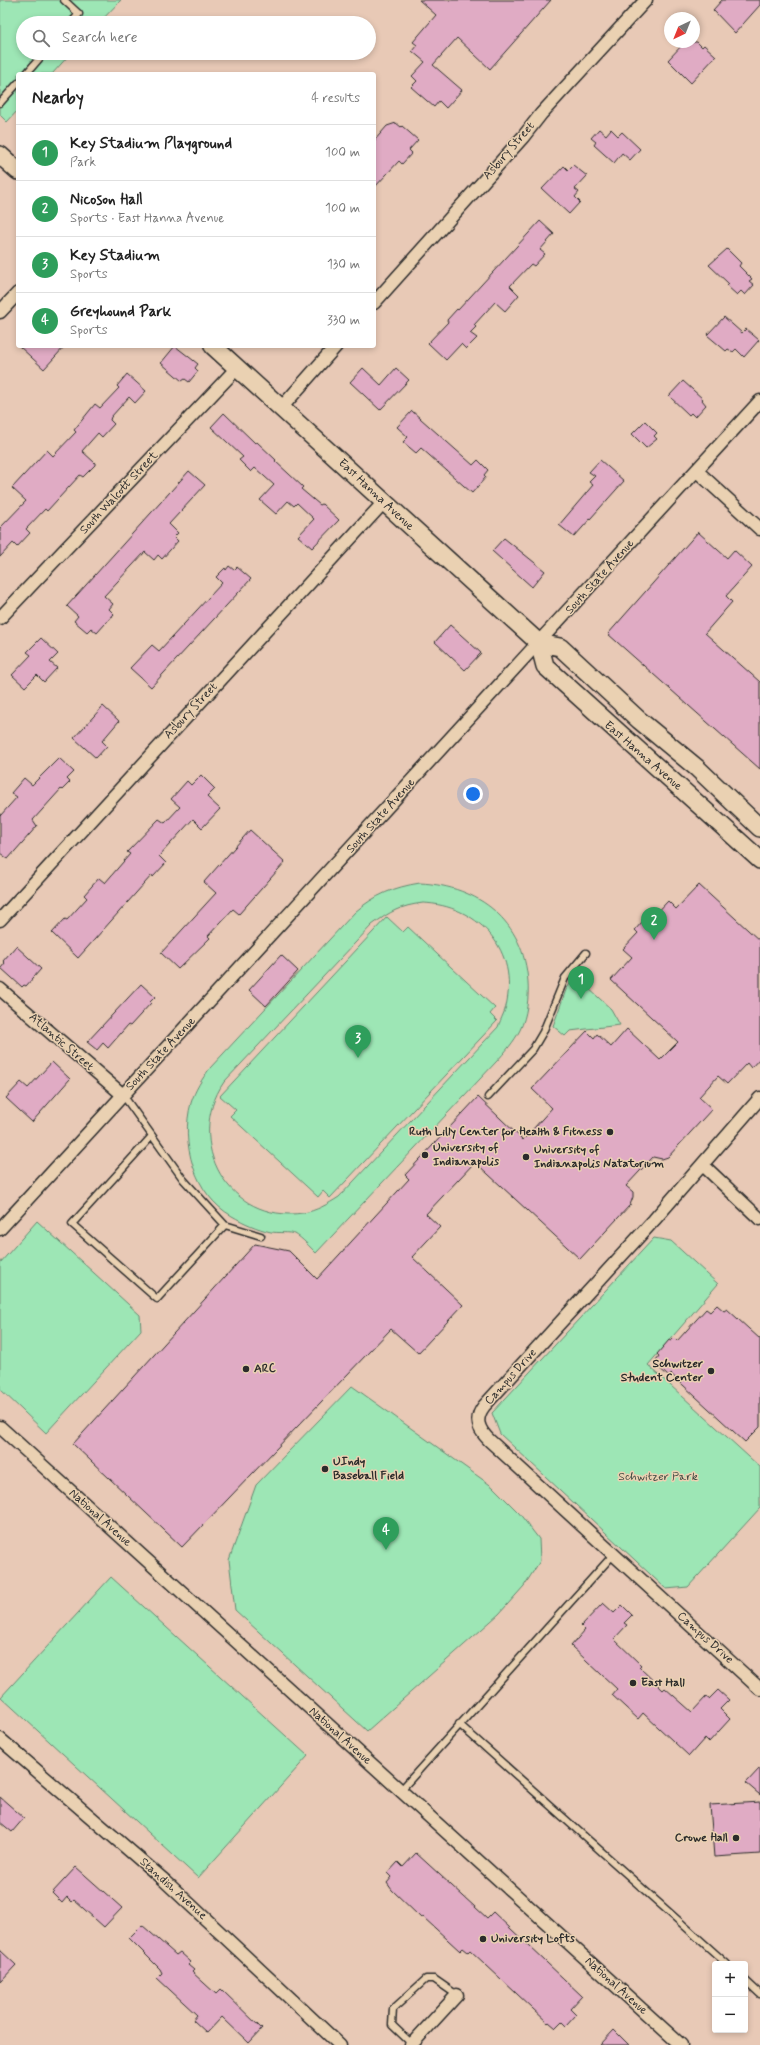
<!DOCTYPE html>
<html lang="en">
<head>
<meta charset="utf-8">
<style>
	:root { --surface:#fff; --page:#f2f2f2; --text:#222; --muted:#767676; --line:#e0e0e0; --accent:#2b2b2b }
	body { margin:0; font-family:Mynerve,sans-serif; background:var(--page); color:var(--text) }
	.controls { position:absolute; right:12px; bottom:12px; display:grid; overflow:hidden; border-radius:4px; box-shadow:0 2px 6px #0003 }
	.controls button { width:36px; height:36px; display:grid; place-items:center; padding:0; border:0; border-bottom:1px solid var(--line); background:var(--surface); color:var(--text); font:20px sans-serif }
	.compass { position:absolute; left:664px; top:12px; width:36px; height:36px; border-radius:50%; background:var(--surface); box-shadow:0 2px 6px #0003; rotate:223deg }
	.you { position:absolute; left:473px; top:794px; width:14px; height:14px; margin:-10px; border:3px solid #fff; border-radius:50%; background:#1a73e8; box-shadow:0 0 0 6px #1a73e833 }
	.badge { display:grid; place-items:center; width:26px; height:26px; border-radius:50%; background:var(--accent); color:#fff; font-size:13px; font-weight:700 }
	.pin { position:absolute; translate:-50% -33px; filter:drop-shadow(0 1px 2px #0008) }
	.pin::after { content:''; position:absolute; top:21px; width:14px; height:12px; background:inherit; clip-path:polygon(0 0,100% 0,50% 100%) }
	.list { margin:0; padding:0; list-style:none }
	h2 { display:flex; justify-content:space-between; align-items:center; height:52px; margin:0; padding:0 16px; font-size:17px }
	h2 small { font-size:13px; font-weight:400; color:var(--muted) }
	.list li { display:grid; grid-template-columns:26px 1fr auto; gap:12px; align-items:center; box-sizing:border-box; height:56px; padding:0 16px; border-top:1px solid var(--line) }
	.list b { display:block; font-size:15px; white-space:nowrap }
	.list p { margin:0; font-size:13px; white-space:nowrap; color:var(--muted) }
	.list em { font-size:13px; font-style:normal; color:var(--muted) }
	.icon { flex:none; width:22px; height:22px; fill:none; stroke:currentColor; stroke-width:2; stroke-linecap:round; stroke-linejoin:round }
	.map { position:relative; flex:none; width:760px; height:2045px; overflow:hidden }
	.search { position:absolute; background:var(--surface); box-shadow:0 2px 6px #0003; left:16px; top:16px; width:360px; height:44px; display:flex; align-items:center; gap:10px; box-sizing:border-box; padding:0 14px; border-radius:22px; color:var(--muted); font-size:15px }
	.panel { position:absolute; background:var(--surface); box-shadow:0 2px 6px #0003; left:16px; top:72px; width:360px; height:276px; border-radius:4px }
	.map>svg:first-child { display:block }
</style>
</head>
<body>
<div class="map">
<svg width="760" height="2045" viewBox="0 0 760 2045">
	<rect width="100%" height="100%" fill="#e8c9b6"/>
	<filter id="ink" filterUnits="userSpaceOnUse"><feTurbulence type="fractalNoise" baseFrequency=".025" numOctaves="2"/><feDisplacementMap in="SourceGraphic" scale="8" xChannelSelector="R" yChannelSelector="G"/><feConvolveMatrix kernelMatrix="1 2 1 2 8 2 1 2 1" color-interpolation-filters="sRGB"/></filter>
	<g filter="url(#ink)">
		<path fill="#9de6b5" stroke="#648870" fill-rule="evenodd" d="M0 0H121L99 23H23V53H71L52 74H18V110L7 122 0 115Z
			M420 883C479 886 524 921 528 982 529 997 527 1016 520 1030 514 1042 505 1052 496 1062L316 1253C310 1247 302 1238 295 1234 289 1232 278 1233 271 1232 257 1229 244 1223 232 1216 194 1195 180 1142 191 1103 195 1090 202 1079 210 1068L355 912C375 895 394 887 420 883ZM423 903C476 905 517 947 507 1001 506 1010 501 1018 498 1027L339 1197C328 1204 316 1211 303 1213 229 1224 183 1142 224 1082L372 925C391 911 400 906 423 903Z
			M387 917 403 932 408 927 495 1008 490 1014 497 1021 330 1198 323 1191 318 1197 230 1116 236 1110 220 1096Z
			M575 976 611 1009 620 1025 570 1031 565 1036 553 1026 566 990Z
			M37 1221 140 1315 141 1330 46 1433 0 1389V1263Z
			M654 1238 671 1241 718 1284 648 1365 760 1467V1508L688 1587 666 1589 500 1434 492 1413Z
			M352 1386 493 1487 519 1513 539 1539 540 1561 524 1586 499 1614 367 1731 235 1610 229 1560 256 1485Z
			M111 1577 308 1756 198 1878 1 1697Z"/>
		<path fill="#e0abc4" stroke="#2b2b2b" d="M419 0H551L490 69 457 38 433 65 462 90 446 108 439 101 434 107 411 87 417 81 412 76 425 62 412 51 417 45 413 42 436 15Z
			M722 0H760V5L735 33 713 10Z
			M685 42H697L702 47 704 45 716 56 691 83 668 60Z
			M396 123 401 127 402 126 418 140 409 150 412 153 402 164 399 161 374 188V141L387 126Z
			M599 129 606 135 611 129 618 136 622 132 640 149 630 160 622 153 614 163 594 145 596 142 591 138Z
			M573 165 587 176 575 189 579 192 575 197 580 202 569 214 542 189 564 166 568 170Z
			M540 221 554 234 540 250 545 254 534 266 531 264 510 286 519 295 505 311 495 302 474 325 476 327 470 333 477 338 466 349 461 344 446 360 428 343 448 322 447 320 457 309 458 310Z
			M727 249 741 263 739 266 752 279 749 281 754 285 745 295 741 291 737 295 727 286 729 284 709 265Z
			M724 317 742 333 746 329 759 340 744 357 736 349 733 352 728 349 726 351 707 335Z
			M19 346H65L44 369Z
			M175 346 198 364 195 368 198 371 189 382 185 379 182 381 161 363Z
			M363 368 381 385 396 368 409 380 380 410 350 382Z
			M127 374 146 391 135 403 129 397 111 417 110 420 114 424 102 437 98 433 82 451 95 463V465L83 477 80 475 47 511 45 509 26 529 30 533 17 547 13 543 0 557V528L26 501 12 488 47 450 53 456 76 432 74 430 95 404 100 408 119 388 117 386Z
			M683 381 703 399 702 400 706 405 695 417 691 413 689 415 669 396Z
			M412 411 473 465 478 460 488 470 484 475 486 477 472 493 421 448 416 453 403 442 408 437 397 427Z
			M224 413 255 443 257 442 276 460 275 461 303 487 301 489 320 505 322 504 339 520 312 548 298 536 314 519 297 503 294 506 288 501 276 514 260 500 274 485 255 468 251 472 239 460 243 457 211 427Z
			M645 421 657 433 654 436 657 439 646 448 632 434Z
			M600 460 624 481 574 537 559 525 593 485 589 482 595 476 589 472Z
			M189 471 205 485 169 524 178 533 174 537 178 541 162 559 158 555 154 560 145 552 104 596 113 604 109 609 114 614 97 633 91 628 87 632 74 621 78 616 67 606Z
			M698 532 727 558 734 550 752 567 726 596 732 602 705 633 760 682V769L608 634Z
			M504 538 545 571 532 587 492 551Z
			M229 566 234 570 237 567 251 579 151 687 130 668 152 645 159 651 222 583 216 577 225 568 226 570Z
			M450 625 481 653 465 670 435 642Z
			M41 638 58 654 50 662 57 668 44 682 37 675 25 687 12 675 31 655 27 652Z
			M103 706 119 721 102 741 107 746 96 758 74 738Z
			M59 758 74 772 67 779 70 782 62 790 61 789 33 820 37 826 8 859 0 853V816L17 797 11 793 24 778 32 785Z
			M201 775 215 789 207 797 220 809 202 828 193 819 159 856 166 863 153 877 152 875 78 958 52 933 65 919 67 920 87 898 84 895 99 878 105 883 130 854 127 852 159 819 165 823 180 807 171 799 187 781 191 785Z
			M250 830 285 862 239 914 233 909 208 936 210 938 178 969 161 953 216 893 204 882Z
			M699 885 760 941V1058L751 1068 747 1063 727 1084 718 1076 699 1097 712 1109 668 1157 662 1159 653 1157 626 1186 633 1192V1197L630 1205 580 1259 475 1162 426 1214 440 1227 412 1257 463 1305 418 1353 391 1329 182 1547 73 1444 255 1244 289 1251 317 1279 409 1179 405 1175 478 1097 523 1140 552 1108 532 1089 587 1031 594 1038 597 1034 611 1047 627 1029 660 1060 678 1042 611 980 632 957 623 949 638 933 635 930 649 914 652 918 668 901 676 909Z
			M16 946 41 969 26 986 24 985 22 987 1 968 5 963 3 961Z
			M281 955 298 971 266 1006 249 990Z
			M141 984 155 997 150 1002 151 1003 130 1026 128 1025 108 1048 103 1043 97 1050 87 1042Z
			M52 1062 70 1079 32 1122 6 1098 21 1082 28 1088Z
			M717 1305 724 1311 727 1309 760 1339V1427L745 1442 671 1374 669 1377 654 1363 659 1356 657 1354 669 1340 671 1341 674 1338 677 1341 706 1309 710 1312Z
			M603 1603 614 1613 622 1605 632 1615 624 1623 627 1625 614 1639 641 1665 639 1667 663 1690 665 1688 692 1712 706 1697 709 1699 718 1690 729 1700 720 1709 730 1719 709 1742 705 1738 689 1756 643 1713 638 1719 612 1695 617 1689 571 1646 585 1630 581 1626Z
			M760 1768V1795L746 1783Z
			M0 1797 24 1818 12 1832 0 1822Z
			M760 1802V1854L714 1857 710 1805Z
			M416 1853 487 1918 493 1912 582 1996 570 2009 576 2015 566 2026 562 2022 556 2028 549 2022 548 2023 470 1950 468 1952 463 1948 460 1951 423 1917 421 1918 392 1890 387 1883 392 1877 388 1873 398 1862 403 1867Z
			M76 1867 122 1908 104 1927 74 1900 72 1902 67 1897 62 1903 52 1893Z
			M142 1925 176 1955 180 1952 191 1962 188 1965 194 1970 192 1972 216 1994 221 1989 262 2029 249 2043 222 2017 207 2033 193 2020 197 2015 157 1978 162 1973 160 1969 129 1938Z
			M0 1950 16 1965 0 1982Z
			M614 2030 629 2045H600Z"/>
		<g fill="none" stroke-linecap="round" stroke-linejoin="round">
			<g stroke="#2b2b2b" stroke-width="9">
				<path id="service" d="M64 0 79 14 71 23
					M26 74 44 53
					M0 103 18 83
					M123 1095 183 1179 225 1225 261 1236
					M488 1097 533 1049 543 1032 565 978 586 953
					M152 1136 72 1224 157 1299 225 1225
					M459 1724 727 1964
					M400 1791 613 1555
					M745 1980 760 1994
					M412 2044 392 2025 393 2009 426 1979H434L457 1995"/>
			</g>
			<g stroke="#2b2b2b" stroke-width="15">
				<path id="minor" d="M374 303 523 137 541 114 646 0
					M0 312 18 293
					M282 407 336 346
					M697 471 760 529
					M0 618 237 368
					M0 920 384 502
					M0 989 123 1095
					M760 1098 654 1220 484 1406C474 1419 478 1429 489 1440L760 1689
					M703 1165 760 1219
					M0 1229 760 401
					M0 1427 681 2045
					M0 1739 165 1881 340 2045
					M411 2045 457 1995"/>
			</g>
			<g stroke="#2b2b2b" stroke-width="20">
				<path id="secondary" d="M0 155 18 171
					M213 346 539 643 560 647 639 720 697 768 760 828
					M539 643 545 666 760 860"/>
			</g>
			<use href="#service" stroke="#ead1b2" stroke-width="6"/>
			<use href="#minor" stroke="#ead1b2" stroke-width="12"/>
			<use href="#secondary" stroke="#ead1b2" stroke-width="17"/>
		</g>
	</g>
	<g fill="#2b2b2b" stroke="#ead1b2" stroke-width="1.5">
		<circle cx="610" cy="1132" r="4"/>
		<circle cx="425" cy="1155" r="4"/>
		<circle cx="526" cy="1157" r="4"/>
		<circle cx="246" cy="1369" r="4"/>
		<circle cx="711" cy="1371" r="4"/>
		<circle cx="325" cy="1469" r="4"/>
		<circle cx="633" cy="1683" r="4"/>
		<circle cx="736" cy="1838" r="4"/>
		<circle cx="483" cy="1939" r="4"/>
	</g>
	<g text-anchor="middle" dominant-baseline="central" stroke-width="3" stroke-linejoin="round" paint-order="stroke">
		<g font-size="12" fill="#2b2b2b" stroke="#ead1b2">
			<text transform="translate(509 151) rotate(-49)">Asbury Street</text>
			<text transform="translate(119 493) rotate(-47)">South Walcott Street</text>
			<text transform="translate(376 495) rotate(43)">East Hanna Avenue</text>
			<text transform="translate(600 577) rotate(-48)">South State Avenue</text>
			<text transform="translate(191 711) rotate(-47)">Asbury Street</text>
			<text transform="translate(643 756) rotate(41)">East Hanna Avenue</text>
			<text transform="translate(381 816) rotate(-48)">South State Avenue</text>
			<text transform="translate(61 1042) rotate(41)">Atlantic Street</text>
			<text transform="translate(161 1054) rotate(-47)">South State Avenue</text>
			<text transform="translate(511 1377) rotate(-48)">Campus Drive</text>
			<text transform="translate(100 1518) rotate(42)">National Avenue</text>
			<text transform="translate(705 1638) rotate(42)">Campus Drive</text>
			<text transform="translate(340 1736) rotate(42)">National Avenue</text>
			<text transform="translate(173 1889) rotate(42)">Standish Avenue</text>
			<text transform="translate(616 1986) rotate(42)">National Avenue</text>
		</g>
		<g font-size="12" font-weight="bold" fill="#2b2b2b" stroke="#ead1b2" text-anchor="start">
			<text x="602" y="1132" text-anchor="end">Ruth Lilly Center for Health &amp; Fitness</text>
			<text x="433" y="1148">University of<tspan x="433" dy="14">Indianapolis</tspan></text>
			<text x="534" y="1150">University of<tspan x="534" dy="14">Indianapolis Natatorium</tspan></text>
			<text x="703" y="1364" text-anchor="end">Schwitzer<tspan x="703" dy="14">Student Center</tspan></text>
			<text x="254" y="1369">ARC</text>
			<text x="333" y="1462">UIndy<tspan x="333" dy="14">Baseball Field</tspan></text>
			<text x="641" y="1683">East Hall</text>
			<text x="728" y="1838" text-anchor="end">Crowe Hall</text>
			<text x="491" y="1939">University Lofts</text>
		</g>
		<g font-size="12" fill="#3c4740" stroke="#ead1b2">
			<text x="658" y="1477">Schwitzer Park</text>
		</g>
	</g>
</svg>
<div class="controls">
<button>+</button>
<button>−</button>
</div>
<svg class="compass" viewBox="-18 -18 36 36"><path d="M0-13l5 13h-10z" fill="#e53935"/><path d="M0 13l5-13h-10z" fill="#767676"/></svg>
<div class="you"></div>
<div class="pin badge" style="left:581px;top:999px;background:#2e9e5b">1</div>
<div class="pin badge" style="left:654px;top:940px;background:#2e9e5b">2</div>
<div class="pin badge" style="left:358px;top:1058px;background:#2e9e5b">3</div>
<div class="pin badge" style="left:386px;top:1550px;background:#2e9e5b">4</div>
<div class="search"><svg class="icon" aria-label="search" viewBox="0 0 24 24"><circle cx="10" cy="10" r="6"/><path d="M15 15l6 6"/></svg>Search here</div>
<section class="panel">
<h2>Nearby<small>4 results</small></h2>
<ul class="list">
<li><span class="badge" style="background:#2e9e5b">1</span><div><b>Key Stadium Playground</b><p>Park</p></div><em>100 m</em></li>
<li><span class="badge" style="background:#2e9e5b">2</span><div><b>Nicoson Hall</b><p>Sports · East Hanna Avenue</p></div><em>100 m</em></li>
<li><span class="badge" style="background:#2e9e5b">3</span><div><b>Key Stadium</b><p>Sports</p></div><em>130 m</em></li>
<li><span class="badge" style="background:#2e9e5b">4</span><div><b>Greyhound Park</b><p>Sports</p></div><em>330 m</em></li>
</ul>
</section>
</div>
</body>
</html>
